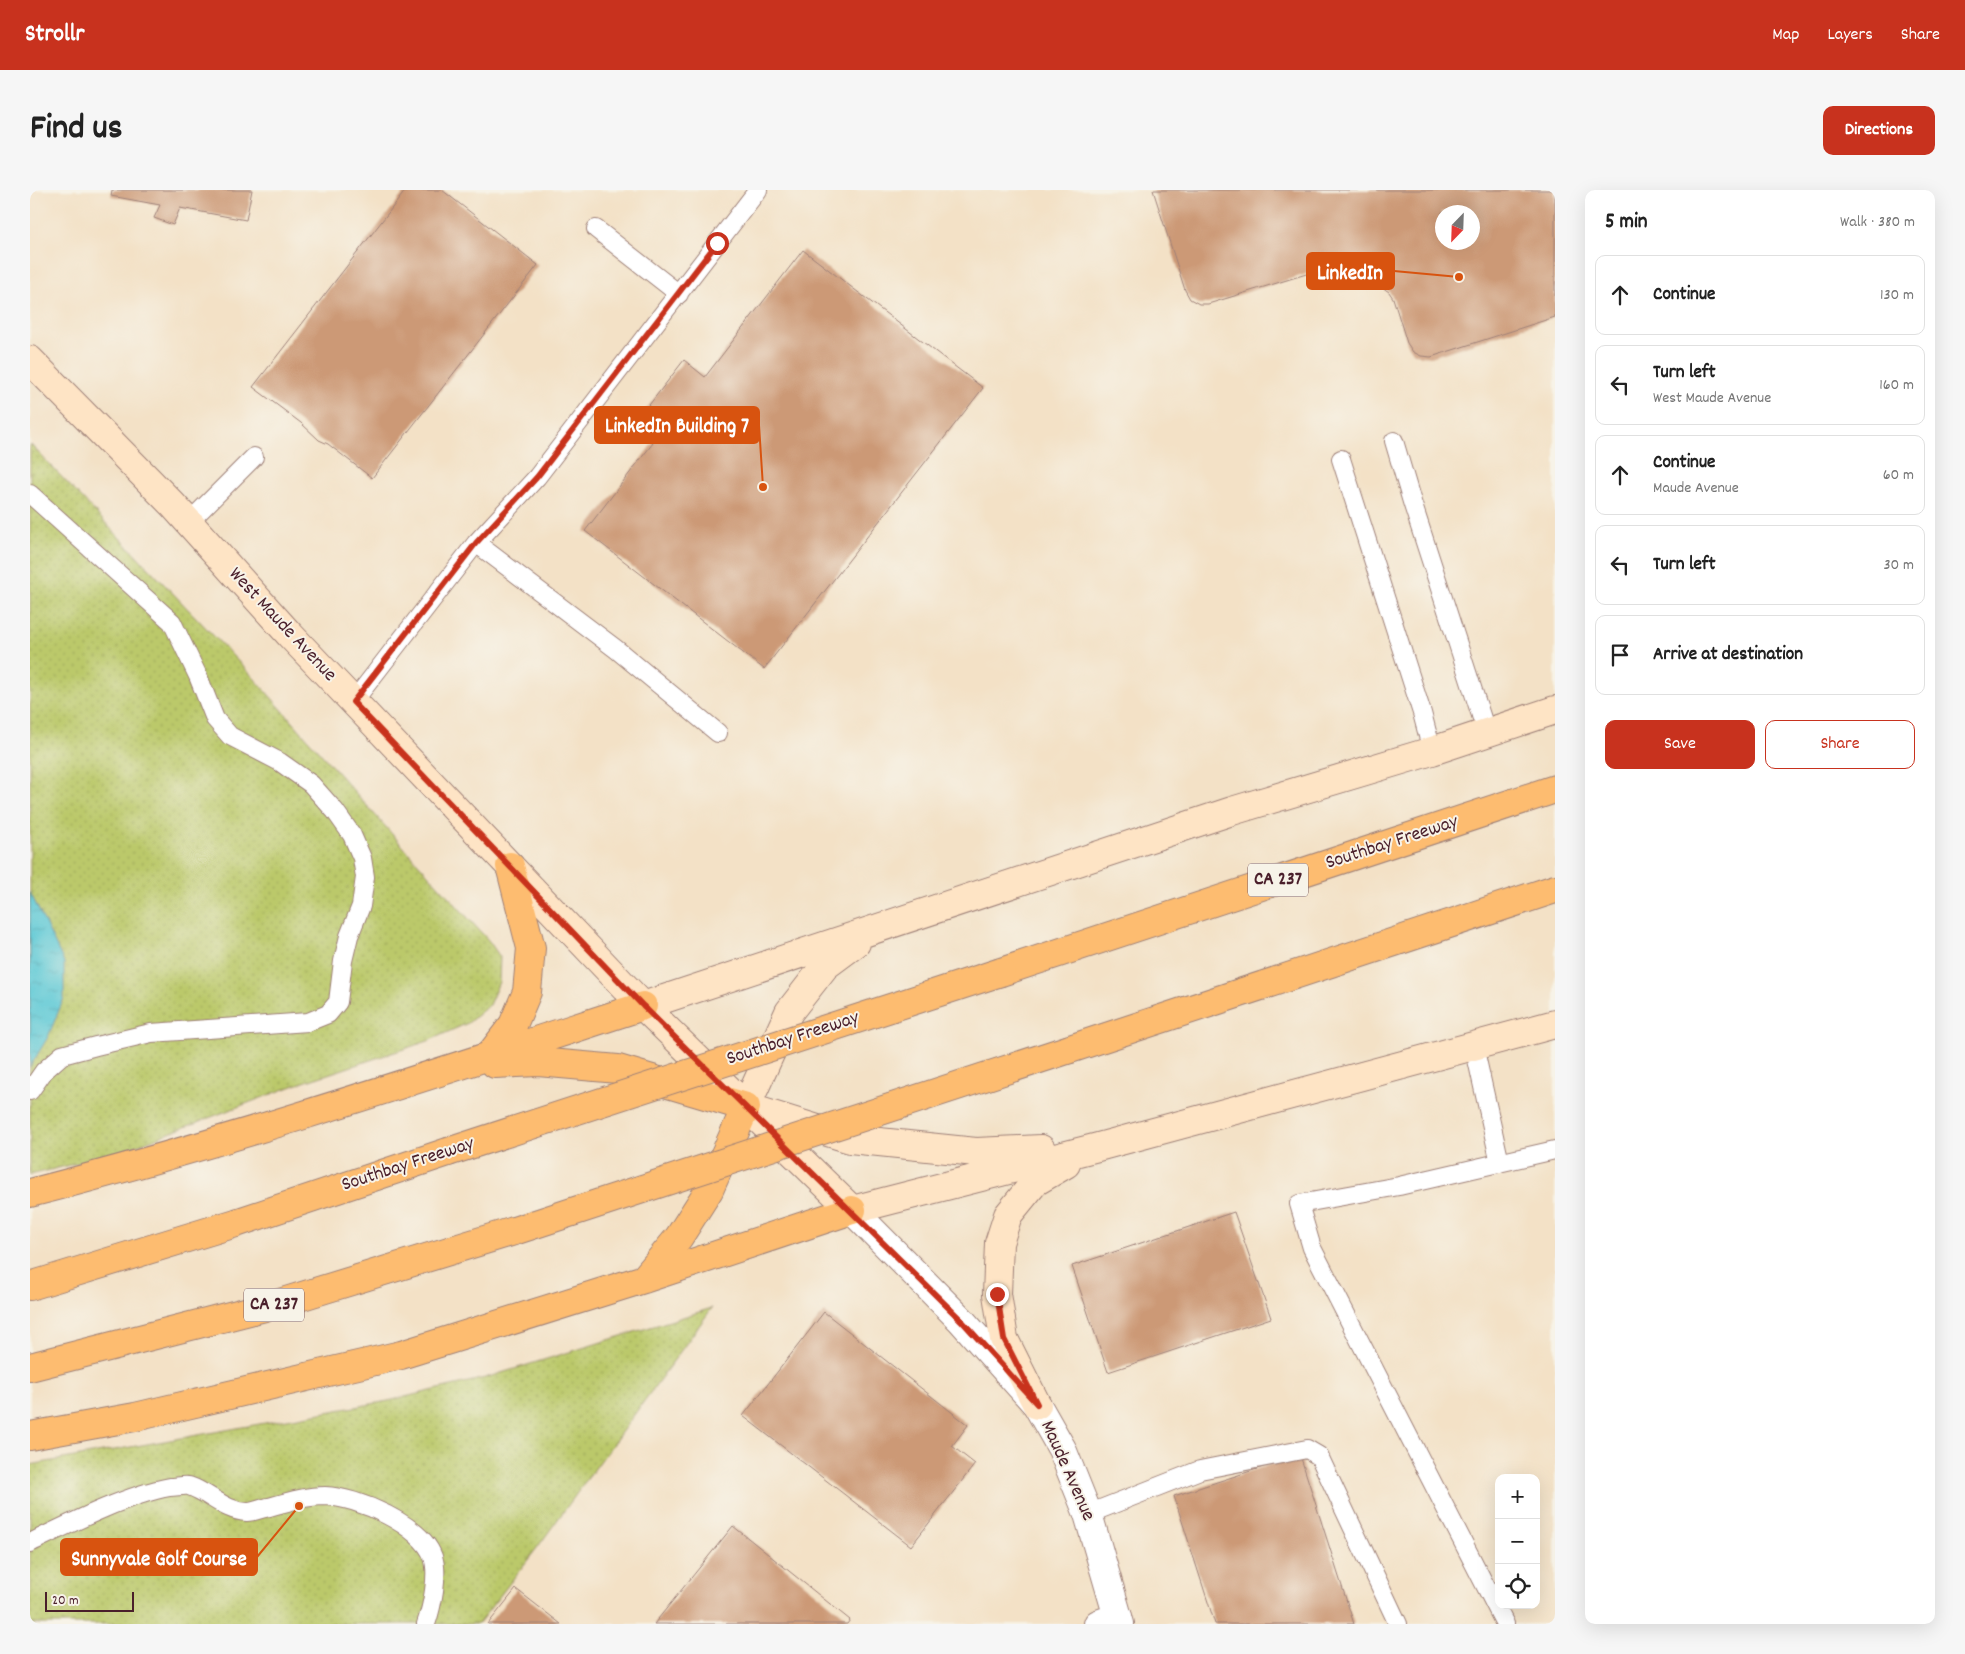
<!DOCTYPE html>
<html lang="en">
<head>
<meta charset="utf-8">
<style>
	:root { --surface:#fff; --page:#f6f6f6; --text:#222; --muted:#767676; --line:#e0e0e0; --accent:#c8321e }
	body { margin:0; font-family:Dekko,sans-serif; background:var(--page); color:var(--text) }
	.controls { position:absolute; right:15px; bottom:15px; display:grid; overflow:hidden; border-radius:10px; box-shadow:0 5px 20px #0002 }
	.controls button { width:45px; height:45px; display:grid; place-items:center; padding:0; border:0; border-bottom:1px solid var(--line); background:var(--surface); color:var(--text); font:25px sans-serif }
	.compass { position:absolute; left:1405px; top:15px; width:45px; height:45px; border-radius:50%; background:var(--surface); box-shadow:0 5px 20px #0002; rotate:203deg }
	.scale { position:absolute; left:15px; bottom:12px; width:89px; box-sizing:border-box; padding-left:5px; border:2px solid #4a1f2b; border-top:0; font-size:14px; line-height:18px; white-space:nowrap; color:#4a1f2b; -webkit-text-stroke:4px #f7f3e8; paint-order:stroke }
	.stop { position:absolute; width:15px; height:15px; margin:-11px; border:4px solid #c8321e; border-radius:50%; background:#fff }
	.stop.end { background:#c8321e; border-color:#fff; box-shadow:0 1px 5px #0008 }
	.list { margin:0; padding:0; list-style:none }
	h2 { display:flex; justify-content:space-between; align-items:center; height:65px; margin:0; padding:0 20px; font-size:21px }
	h2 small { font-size:16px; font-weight:400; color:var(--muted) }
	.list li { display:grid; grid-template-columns:32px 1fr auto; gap:15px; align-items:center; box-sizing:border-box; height:80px; margin:0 10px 10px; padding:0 10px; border:1px solid var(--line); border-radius:10px }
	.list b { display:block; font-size:19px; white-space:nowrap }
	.list p { margin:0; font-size:16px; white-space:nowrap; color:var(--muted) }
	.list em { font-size:16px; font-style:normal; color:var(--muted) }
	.actions { display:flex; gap:10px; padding:15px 20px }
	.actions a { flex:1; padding:11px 0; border:1px solid var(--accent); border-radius:10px; text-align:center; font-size:18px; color:var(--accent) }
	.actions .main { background:var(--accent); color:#fff }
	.icon { flex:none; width:28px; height:28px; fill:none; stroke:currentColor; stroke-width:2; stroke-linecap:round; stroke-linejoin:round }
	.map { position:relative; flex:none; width:1525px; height:1434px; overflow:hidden; border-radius:10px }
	header { display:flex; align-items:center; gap:30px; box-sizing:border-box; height:70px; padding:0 25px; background:var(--accent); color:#fff }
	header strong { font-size:24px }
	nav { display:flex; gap:28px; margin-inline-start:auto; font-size:18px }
	.intro { display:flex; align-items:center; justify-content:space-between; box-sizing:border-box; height:120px; padding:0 30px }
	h1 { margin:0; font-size:35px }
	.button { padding:12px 22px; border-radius:10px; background:var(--accent); color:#fff; font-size:18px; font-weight:700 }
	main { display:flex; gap:30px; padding:0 30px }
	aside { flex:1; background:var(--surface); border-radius:10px; box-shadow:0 5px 20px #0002 }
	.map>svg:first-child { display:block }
</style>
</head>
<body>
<header>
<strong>Strollr</strong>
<nav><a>Map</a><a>Layers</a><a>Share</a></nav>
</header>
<div class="intro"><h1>Find us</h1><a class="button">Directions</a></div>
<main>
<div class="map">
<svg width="1525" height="1434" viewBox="0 0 1525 1434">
	<defs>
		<pattern id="grass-dots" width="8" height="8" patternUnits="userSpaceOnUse" patternTransform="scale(1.25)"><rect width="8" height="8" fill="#bbc96b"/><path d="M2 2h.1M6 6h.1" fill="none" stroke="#a2ac5d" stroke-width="1.8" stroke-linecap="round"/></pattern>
		<pattern id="water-ripples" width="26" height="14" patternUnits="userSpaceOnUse" patternTransform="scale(1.25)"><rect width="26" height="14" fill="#5dc9d6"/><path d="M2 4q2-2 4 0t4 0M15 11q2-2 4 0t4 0" fill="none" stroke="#52acb8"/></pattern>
	</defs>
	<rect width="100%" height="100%" fill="#f7f3e8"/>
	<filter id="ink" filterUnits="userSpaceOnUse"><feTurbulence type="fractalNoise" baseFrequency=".02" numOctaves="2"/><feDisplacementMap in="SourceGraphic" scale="10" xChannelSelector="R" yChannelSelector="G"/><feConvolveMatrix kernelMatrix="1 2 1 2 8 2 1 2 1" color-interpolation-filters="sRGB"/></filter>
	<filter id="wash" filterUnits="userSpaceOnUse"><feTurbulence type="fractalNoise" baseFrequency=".0096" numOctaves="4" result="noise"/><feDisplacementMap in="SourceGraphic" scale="20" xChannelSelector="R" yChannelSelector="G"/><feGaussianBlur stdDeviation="1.12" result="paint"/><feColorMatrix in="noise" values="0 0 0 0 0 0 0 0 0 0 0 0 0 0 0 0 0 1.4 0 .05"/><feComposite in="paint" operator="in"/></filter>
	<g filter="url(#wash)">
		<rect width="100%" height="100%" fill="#f3e1c6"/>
		<path fill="url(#grass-dots)" stroke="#82744b" d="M0 254 224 488 377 661 459 751 470 767 469 792 459 815 438 833 398 851 268 894 84 964 0 985Z
			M682 1118 507 1358 448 1434H0V1275L358 1211 455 1188Z"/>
		<path fill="url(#water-ripples)" stroke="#547480" d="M0 702 34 772V808L18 847 0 877Z"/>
		<g id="blocks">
			<path fill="#cc9976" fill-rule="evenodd" d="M82 0H222L216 30 150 18 143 35 124 28 130 15 81 6Z
				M376 0H412L508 75 342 288 298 254 289 250 271 233 223 197Z
				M1123 0H1525V127L1401 167 1391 166 1383 162 1377 153 1363 108 1359 102 1352 97 1306 75 1178 114H1169L1160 109 1155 100ZM1412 22H1442V52H1412Z
				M773 60 953 198 734 479 555 341 623 253 602 237 654 170 675 187Z
				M1204 1022 1241 1128 1078 1182 1042 1076Z
				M794 1122 938 1235 922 1256 945 1274 881 1356 713 1226Z
				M1270 1265 1324 1434H1185L1144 1306Z
				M703 1336 820 1430 817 1434H624Z
				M486 1399 531 1434H458Z"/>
		</g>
	</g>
	<g filter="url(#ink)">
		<use href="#blocks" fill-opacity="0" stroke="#9e8078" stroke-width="1"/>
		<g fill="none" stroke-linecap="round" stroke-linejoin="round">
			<g stroke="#9e8078" stroke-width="20">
				<path id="service" d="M566 39 649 104
					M1364 251 1382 312 1457 544
					M1311 269 1392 523 1402 561
					M0 304 142 432 168 486 185 529 200 546 250 572 281 594 305 621 322 645 332 668 335 687 331 716 319 746 313 771 308 812 298 824 278 832 121 843 66 856 32 865 14 881 0 901
					M159 332 224 267
					M446 353 586 459 688 543
					M323 512 446 353 507 287 728 0
					M1444 856 1470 973
					M1058 1324 1170 1280 1277 1259 1289 1266 1368 1434
					M0 1353C41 1333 96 1305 140 1297 146 1297 154 1295 159 1296 180 1303 194 1321 217 1322 224 1322 232 1318 239 1317 257 1312 276 1306 295 1306 327 1307 392 1335 403 1367 409 1384 402 1417 396 1434
					M1475 1434 1282 1058 1269 1014 1369 996 1525 960"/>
			</g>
			<g stroke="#9e8078" stroke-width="30">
				<path id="minor" d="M1068 1434 1088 1427"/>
			</g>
			<g stroke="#9e8078" stroke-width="30">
				<path id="tertiary" d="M822 1020 931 1130 1007 1215 1032 1259 1058 1324 1090 1434"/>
			</g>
			<g stroke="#9e8078" stroke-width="30">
				<path id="secondary" d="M0 170 143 315 260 445 613 816 822 1020 1068 957 1525 834
					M613 816 1202 621 1402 561 1525 520
					M716 917 759 822 795 776 826 753
					M720 918 820 949 946 962 1011 959
					M1007 1215 974 1149 967 1104 969 1053 978 1025 1005 992 1036 974"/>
			</g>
			<g stroke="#9e8078" stroke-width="30">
				<path id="motorway" d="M971 782 1525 599
					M1040 859 1525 699
					M460 865 483 835 497 802 501 758 480 676
					M465 874 508 872 588 879 716 917 679 1000 649 1047 614 1089
					M0 1003C207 950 410 882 613 816
					M0 1096 206 1033 418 962
					M0 1177 243 1115 484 1041
					M0 1246 105 1227 371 1165 614 1089 822 1020"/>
			</g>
			<use href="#service" stroke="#fff" stroke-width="18"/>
			<use href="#minor" stroke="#fff" stroke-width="28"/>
			<use href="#tertiary" stroke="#fff" stroke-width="28"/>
			<use href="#secondary" stroke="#fee4c5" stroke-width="28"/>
			<use href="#motorway" stroke="#fdbc6f" stroke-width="28"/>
			<g stroke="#9e8078" stroke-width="30" stroke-linecap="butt">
				<path id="motorway-bridge" d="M418 962 971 782
					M484 1041 1040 859"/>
			</g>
			<use href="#motorway-bridge" stroke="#fdbc6f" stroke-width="28"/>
		</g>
	</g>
	<g fill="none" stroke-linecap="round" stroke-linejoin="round" filter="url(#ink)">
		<path stroke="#c8321e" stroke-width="6" d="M687 53 507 287 446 353 323 512 613 816 931 1130 1007 1214 974 1149 967 1104"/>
	</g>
	<g text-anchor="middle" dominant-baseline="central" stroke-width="4" stroke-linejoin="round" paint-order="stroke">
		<g fill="#f7f3e8" stroke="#7e5f64" stroke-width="1">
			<rect x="1218" y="673.5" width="60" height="33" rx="4"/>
			<rect x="214" y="1098.5" width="60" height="33" rx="4"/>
		</g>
		<g font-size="19" font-weight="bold" fill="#4a1f2b">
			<text x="1248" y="690">CA 237</text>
			<text x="244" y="1115">CA 237</text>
		</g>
		<g font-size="20" fill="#4a1f2b" stroke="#f7f3e8">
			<text transform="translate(252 435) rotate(47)">West Maude Avenue</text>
			<text transform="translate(1362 653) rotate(-18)">Southbay Freeway</text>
			<text transform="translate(763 849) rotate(-18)">Southbay Freeway</text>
			<text transform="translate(378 975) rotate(-18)">Southbay Freeway</text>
			<text transform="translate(1037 1281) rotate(66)">Maude Avenue</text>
		</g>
	</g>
	<path fill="none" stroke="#d8530f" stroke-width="2" d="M1429 87L1364 81M733 297L729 235M269 1316L227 1367"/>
	<g fill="#d8530f" stroke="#f7f3e8" stroke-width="2">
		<circle cx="1429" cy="87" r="5"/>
		<circle cx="733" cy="297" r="5"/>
		<circle cx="269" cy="1316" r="5"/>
	</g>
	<g fill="#d8530f" stroke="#d8530f" stroke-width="2">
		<rect x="1277" y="63" width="87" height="36" rx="5"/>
		<rect x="565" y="217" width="164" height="36" rx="5"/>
		<rect x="31" y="1349" width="196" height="36" rx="5"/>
	</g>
	<g font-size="21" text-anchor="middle" font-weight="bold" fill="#fff">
		<text x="1320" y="89">LinkedIn</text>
		<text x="647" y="242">LinkedIn Building 7</text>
		<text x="129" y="1375">Sunnyvale Golf Course</text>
	</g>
</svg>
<div class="controls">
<button>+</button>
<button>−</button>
<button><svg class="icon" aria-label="locate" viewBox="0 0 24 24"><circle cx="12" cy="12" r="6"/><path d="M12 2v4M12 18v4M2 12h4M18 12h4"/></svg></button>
</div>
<svg class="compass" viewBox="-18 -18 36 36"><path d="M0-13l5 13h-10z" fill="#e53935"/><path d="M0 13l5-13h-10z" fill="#767676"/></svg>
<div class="scale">20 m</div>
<div class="stop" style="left:687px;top:53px"></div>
<div class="stop end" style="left:967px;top:1104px"></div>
</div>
<aside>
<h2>5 min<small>Walk · 380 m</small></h2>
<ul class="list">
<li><svg class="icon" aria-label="ahead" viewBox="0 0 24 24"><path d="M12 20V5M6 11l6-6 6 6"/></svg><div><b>Continue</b></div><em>130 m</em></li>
<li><svg class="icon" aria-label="left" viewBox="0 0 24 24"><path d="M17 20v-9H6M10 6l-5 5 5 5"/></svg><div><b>Turn left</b><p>West Maude Avenue</p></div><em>160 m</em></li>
<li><svg class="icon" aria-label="ahead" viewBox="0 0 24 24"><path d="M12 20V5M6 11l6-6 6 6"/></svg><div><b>Continue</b><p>Maude Avenue</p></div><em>60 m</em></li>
<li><svg class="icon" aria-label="left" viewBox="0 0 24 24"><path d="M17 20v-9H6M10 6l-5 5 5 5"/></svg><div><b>Turn left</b></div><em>30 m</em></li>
<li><svg class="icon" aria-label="arrive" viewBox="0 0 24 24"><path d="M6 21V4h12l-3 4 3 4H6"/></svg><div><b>Arrive at destination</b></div></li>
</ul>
<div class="actions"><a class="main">Save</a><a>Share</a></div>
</aside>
</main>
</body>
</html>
